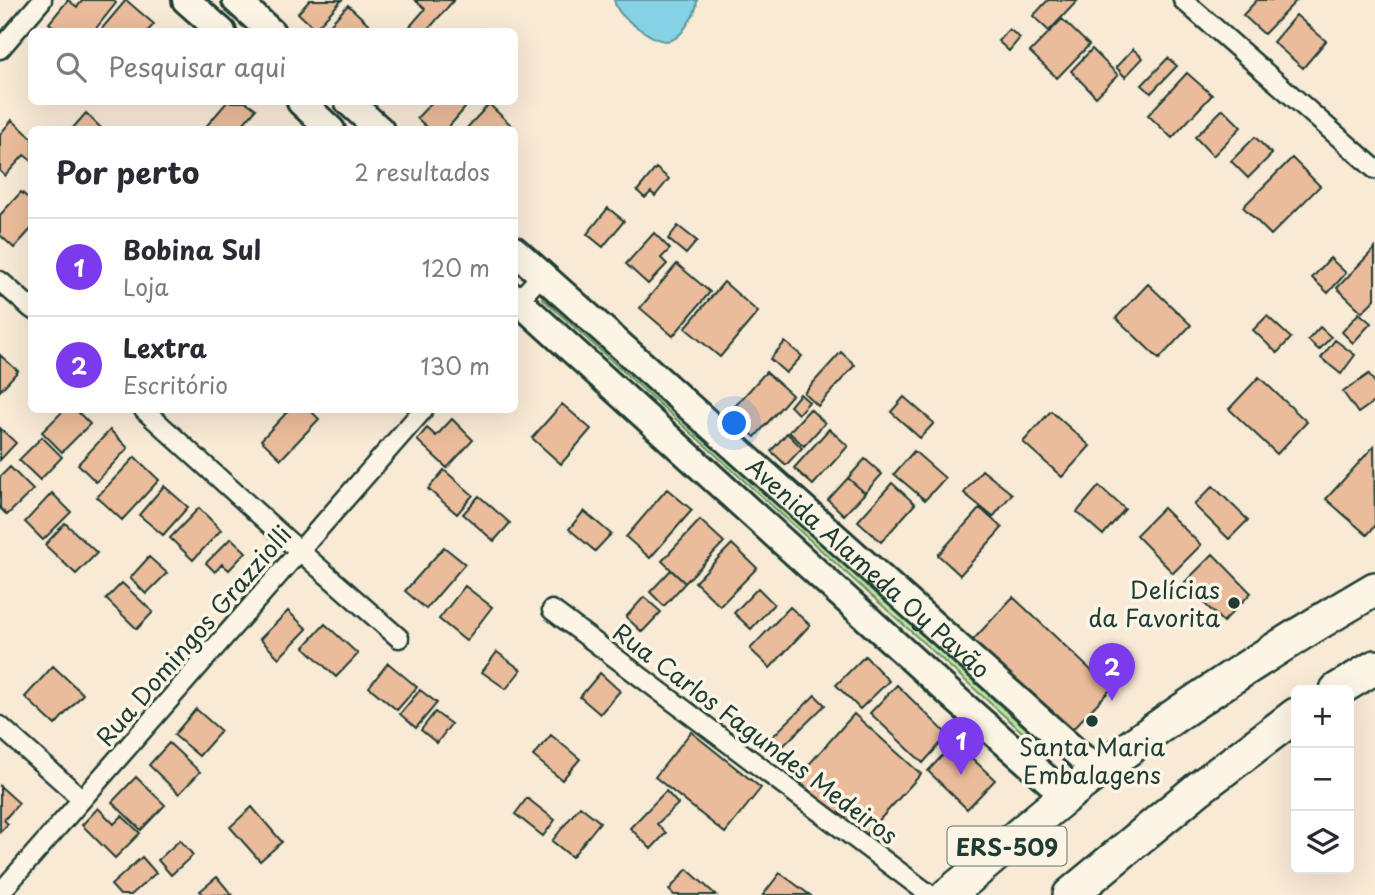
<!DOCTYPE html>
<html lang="pt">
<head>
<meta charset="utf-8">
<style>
	:root { --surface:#fff; --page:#f7f7f7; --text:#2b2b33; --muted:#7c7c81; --line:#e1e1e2; --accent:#7c3aed }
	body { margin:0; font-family:"Playpen Sans",sans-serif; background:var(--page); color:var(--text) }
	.controls { position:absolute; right:21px; bottom:21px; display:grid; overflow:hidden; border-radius:10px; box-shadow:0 7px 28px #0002 }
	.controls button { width:63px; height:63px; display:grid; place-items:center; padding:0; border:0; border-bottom:2px solid var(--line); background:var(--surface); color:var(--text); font:35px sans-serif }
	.you { position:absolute; left:735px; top:424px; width:24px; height:24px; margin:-18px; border:5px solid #fff; border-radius:50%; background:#1a73e8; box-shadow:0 0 0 10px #1a73e833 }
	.badge { display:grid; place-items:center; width:46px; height:46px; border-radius:50%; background:var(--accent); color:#fff; font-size:23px; font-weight:700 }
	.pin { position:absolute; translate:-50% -58px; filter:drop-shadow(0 2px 4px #0008) }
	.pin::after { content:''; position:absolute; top:37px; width:24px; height:21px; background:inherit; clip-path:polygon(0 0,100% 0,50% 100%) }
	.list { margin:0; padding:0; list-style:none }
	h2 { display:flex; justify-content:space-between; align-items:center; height:91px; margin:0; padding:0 28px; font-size:30px }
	h2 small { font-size:23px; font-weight:400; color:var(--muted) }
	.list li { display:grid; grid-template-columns:46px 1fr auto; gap:21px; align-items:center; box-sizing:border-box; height:98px; padding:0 28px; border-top:2px solid var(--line) }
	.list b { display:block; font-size:26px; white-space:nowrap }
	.list p { margin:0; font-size:23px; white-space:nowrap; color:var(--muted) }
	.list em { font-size:23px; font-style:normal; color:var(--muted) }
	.icon { flex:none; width:38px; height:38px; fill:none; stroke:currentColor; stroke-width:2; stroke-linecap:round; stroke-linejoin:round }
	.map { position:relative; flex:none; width:1375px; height:895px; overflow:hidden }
	.search { position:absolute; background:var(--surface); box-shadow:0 7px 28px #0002; left:28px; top:28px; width:490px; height:77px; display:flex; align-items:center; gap:18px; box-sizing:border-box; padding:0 24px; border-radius:10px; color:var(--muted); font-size:26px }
	.panel { position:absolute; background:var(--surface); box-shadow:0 7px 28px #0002; left:28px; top:126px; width:490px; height:287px; border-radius:10px }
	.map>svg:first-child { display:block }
</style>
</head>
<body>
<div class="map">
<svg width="1375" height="895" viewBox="0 0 1375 895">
	<rect width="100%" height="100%" fill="#f9ead6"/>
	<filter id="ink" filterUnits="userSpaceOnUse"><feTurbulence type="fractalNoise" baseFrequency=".0143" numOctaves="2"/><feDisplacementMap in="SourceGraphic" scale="14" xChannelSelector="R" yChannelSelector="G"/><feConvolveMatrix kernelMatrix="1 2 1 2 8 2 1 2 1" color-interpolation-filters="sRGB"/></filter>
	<g filter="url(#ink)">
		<path fill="#bee5a0" stroke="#6e916a" stroke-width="2" d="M546 294 1053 753 1050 757 542 298Z"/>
		<path fill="#85d2e5" stroke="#5c969e" stroke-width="2" d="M614 0H697C697 10 693 16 687 25 672 50 658 41 638 28 627 20 617 13 614 0Z"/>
		<path fill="#ebbc9b" stroke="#1f3d34" stroke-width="2" d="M68 0 77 7 83 0H113L116 3 93 32H60L49 23Z
			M126 0 154 24 147 32H99Z
			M310 0H342L315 29 298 13Z
			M415 0H454L426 32H405L425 9Z
			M1048 0H1078L1049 31 1033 16Z
			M1257 0H1297L1264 34 1243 15Z
			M348 5 376 31 375 32H323Z
			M1296 15 1326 41 1303 68 1273 42Z
			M1062 19 1089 45 1057 78 1030 52Z
			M1009 29 1020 38 1009 51 998 41Z
			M1092 49 1118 75 1096 97 1071 71Z
			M1133 49 1143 58 1125 77 1116 67Z
			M1168 58 1177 66 1151 93 1142 85Z
			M1187 73 1212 95 1172 138 1148 115Z
			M227 102H246L256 109 238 130H203Z
			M432 102H458L465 108 446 130H430L417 118Z
			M489 104 511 125 507 130H465Z
			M1223 109 1241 127 1213 156 1195 137Z
			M86 113 103 130H71Z
			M12 120 32 138V161L24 155 5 176 0 171V134Z
			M1255 137 1272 154 1248 178 1231 161Z
			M1292 158 1320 186 1271 235 1243 207Z
			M656 168 669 179 655 196 651 192 645 198 637 191Z
			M21 192 32 201V228L14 248 0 235V215Z
			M608 208 624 221 603 247 587 234Z
			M678 226 697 241 686 254 668 239Z
			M654 233 670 249 661 258 667 264 648 284 626 264Z
			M1375 248V299L1362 312 1337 288Z
			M1330 258 1346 273 1328 293 1312 278Z
			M677 264 710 292 673 336 640 308Z
			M724 282 758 312 720 357 685 328Z
			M1148 284 1191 325 1159 359 1116 318Z
			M1359 313 1371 323 1353 343 1342 332Z
			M1267 316 1291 338 1277 353 1253 330Z
			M1320 327 1331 337 1319 350 1308 340Z
			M1335 340 1355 355 1341 374 1321 358Z
			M785 342 802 356 786 373 770 359Z
			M841 352 855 365 818 406 804 393Z
			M0 355 18 371 0 391Z
			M766 372 792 395 755 437 729 413Z
			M1369 374 1375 383V401L1358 413 1343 392Z
			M1259 377 1307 422 1277 454 1229 409Z
			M800 394 809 402 798 414 790 406Z
			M904 397 934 423 920 438 891 412Z
			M562 404 591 429 561 464 532 438Z
			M810 409 825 423 804 446 789 432Z
			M64 410H76L90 424 62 452 42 432Z
			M289 410H310L319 419 281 459 261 440Z
			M1051 411 1090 446 1062 477 1023 442Z
			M452 419 473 440 447 468 417 440 427 428 436 436Z
			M0 428 16 443 0 460Z
			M829 429 848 446 813 485 794 468Z
			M110 430 128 448 96 482 78 464Z
			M787 433 802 448 786 465 771 451Z
			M42 437 62 457 40 480 19 460Z
			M1374 446 1375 526 1367 535 1326 499Z
			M914 451 945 478 925 500 894 474Z
			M135 457 159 480 122 520 97 497Z
			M865 459 882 474 865 493 848 478Z
			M10 467 33 490 7 515 0 508V477Z
			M444 470 473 495 457 514 428 489Z
			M982 470 1012 494 993 517 964 493Z
			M848 478 865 493 844 515 828 500Z
			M892 483 915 504 881 542 858 521Z
			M164 486 188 507 163 535 139 515Z
			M1099 486 1125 509 1103 535 1077 512Z
			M1213 486 1248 520 1229 539 1194 505Z
			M667 489 692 510 650 558 626 537Z
			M52 493 71 512 43 540 25 522Z
			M479 496 510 523 494 541 463 514Z
			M199 508 221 530 193 560 170 538Z
			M980 508 1002 528 960 575 938 555Z
			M1163 508 1201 545 1173 573 1136 535Z
			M584 511 611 534 595 551 569 529Z
			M700 520 724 542 685 583 662 561Z
			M65 523 97 553 76 574 45 545Z
			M231 538 246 552 229 570 222 564 215 572 206 563Z
			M732 544 757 568 720 606 695 582Z
			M444 547 465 564 426 609 405 591Z
			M1213 554 1251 593 1223 622 1184 583Z
			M149 557 167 573 146 594 130 578Z
			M671 570 685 583 664 606 650 592Z
			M122 583 153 612 137 629 106 599Z
			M465 586 492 607 466 641 439 619Z
			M758 588 774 604 751 629 734 613Z
			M644 597 661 612 642 632 626 617Z
			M1013 597 1111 689 1069 733 972 641Z
			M790 607 810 625 770 668 750 649Z
			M288 611 307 629 279 658 260 639Z
			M325 624 358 654 336 677 304 647Z
			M497 652 521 670 506 689 482 672Z
			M865 656 889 681 860 709 836 685Z
			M388 663 417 687 397 710 369 687Z
			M53 666 83 694 55 725 25 697Z
			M600 673 620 691 600 714 580 697Z
			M897 685 948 735 923 763 870 713Z
			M420 690 437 703 416 728 400 714Z
			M815 695 825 705 777 752 768 741Z
			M196 709 221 731 199 756 174 735Z
			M435 712 451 724 437 743 421 730Z
			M854 714 921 774 863 838 796 779Z
			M691 732 761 788 725 833 655 777Z
			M551 735 580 759 562 780 533 756Z
			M955 742 995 780 967 809 928 771Z
			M169 743 200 772 179 794 149 765Z
			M136 777 165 805 141 830 112 802Z
			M0 786 19 803 4 820 8 824 0 832Z
			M666 791 678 804 657 824 666 833 651 849 630 828Z
			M527 798 555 820 543 836 515 814Z
			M580 806 600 822 572 857 552 841Z
			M252 807 282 842 260 861 230 827Z
			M98 808 114 824 122 816 140 833 115 858 82 825Z
			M180 840 193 855 171 875 158 860Z
			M142 857 156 873 131 895H120L111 885Z
			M687 869 716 895H674L669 890Z
			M780 873 810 895H763Z
			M217 877 232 895H204L200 891Z"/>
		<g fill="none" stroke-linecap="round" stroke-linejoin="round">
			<g stroke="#1f3d34" stroke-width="23">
				<path id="street" d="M1183 0 1375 169
					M0 49 42 0
					M0 281 32 309
					M514 305 542 275
					M144 410 286 539 399 638
					M552 610 930 895
					M0 726 82 799
					M0 893 423 410"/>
			</g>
			<g stroke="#1f3d34" stroke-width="32">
				<g id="secondary">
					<path d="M186 0 222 32"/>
					<path d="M236 0 271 32"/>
					<path d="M301 102 331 130"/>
					<path d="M349 102 380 130"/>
					<path id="s1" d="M514 250 1098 772"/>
					<path d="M514 297 957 700 1066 796"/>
				</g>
			</g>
			<g stroke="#1f3d34" stroke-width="38">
				<path id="highway" d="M1337 690 1375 667
					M948 895C988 862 1026 828 1066 796 1163 719 1269 651 1375 589
					M1070 895 1198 789 1296 715"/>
			</g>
			<use href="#street" stroke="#fcf5e5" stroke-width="18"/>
			<use href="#secondary" stroke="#fcf5e5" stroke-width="26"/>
			<use href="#highway" stroke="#fcf5e5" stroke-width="33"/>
		</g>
	</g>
	<g fill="#1f3d34" stroke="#fcf5e5" stroke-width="2.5">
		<circle cx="1234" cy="603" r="7"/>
		<circle cx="1092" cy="721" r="7"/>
	</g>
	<g text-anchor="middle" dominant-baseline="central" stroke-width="7" stroke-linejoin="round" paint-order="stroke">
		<rect fill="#fcf5e5" stroke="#617469" stroke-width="2" x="947.5" y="826.5" width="119" height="39" rx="5"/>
		<g font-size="23" font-weight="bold" fill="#1f3d34">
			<text x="1007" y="846">ERS-509</text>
		</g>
		<g font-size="24" fill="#1f3d34" stroke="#fcf5e5">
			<text stroke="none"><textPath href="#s1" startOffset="476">Avenida Alameda Oy Pavão</textPath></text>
			<text transform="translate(193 635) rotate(-49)">Rua Domingos Grazziolli</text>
			<text transform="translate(756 733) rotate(37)">Rua Carlos Fagundes Medeiros</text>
		</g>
		<g font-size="24" fill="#1f3d34" stroke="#fcf5e5" text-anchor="end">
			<text x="1220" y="589">Delícias<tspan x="1220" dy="28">da Favorita</tspan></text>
			<text x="1092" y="746" text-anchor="middle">Santa Maria<tspan x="1092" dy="28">Embalagens</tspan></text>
		</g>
	</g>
</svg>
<div class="controls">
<button>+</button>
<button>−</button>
<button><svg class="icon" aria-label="layers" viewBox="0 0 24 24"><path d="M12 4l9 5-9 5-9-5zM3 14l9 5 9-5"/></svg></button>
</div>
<div class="you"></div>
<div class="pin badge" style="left:961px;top:775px">1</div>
<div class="pin badge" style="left:1112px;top:701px">2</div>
<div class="search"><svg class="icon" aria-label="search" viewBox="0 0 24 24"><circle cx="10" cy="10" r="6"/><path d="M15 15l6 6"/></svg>Pesquisar aqui</div>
<section class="panel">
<h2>Por perto<small>2 resultados</small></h2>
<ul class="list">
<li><span class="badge">1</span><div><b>Bobina Sul</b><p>Loja</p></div><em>120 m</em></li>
<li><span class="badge">2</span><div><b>Lextra</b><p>Escritório</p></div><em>130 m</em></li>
</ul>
</section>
</div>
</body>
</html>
